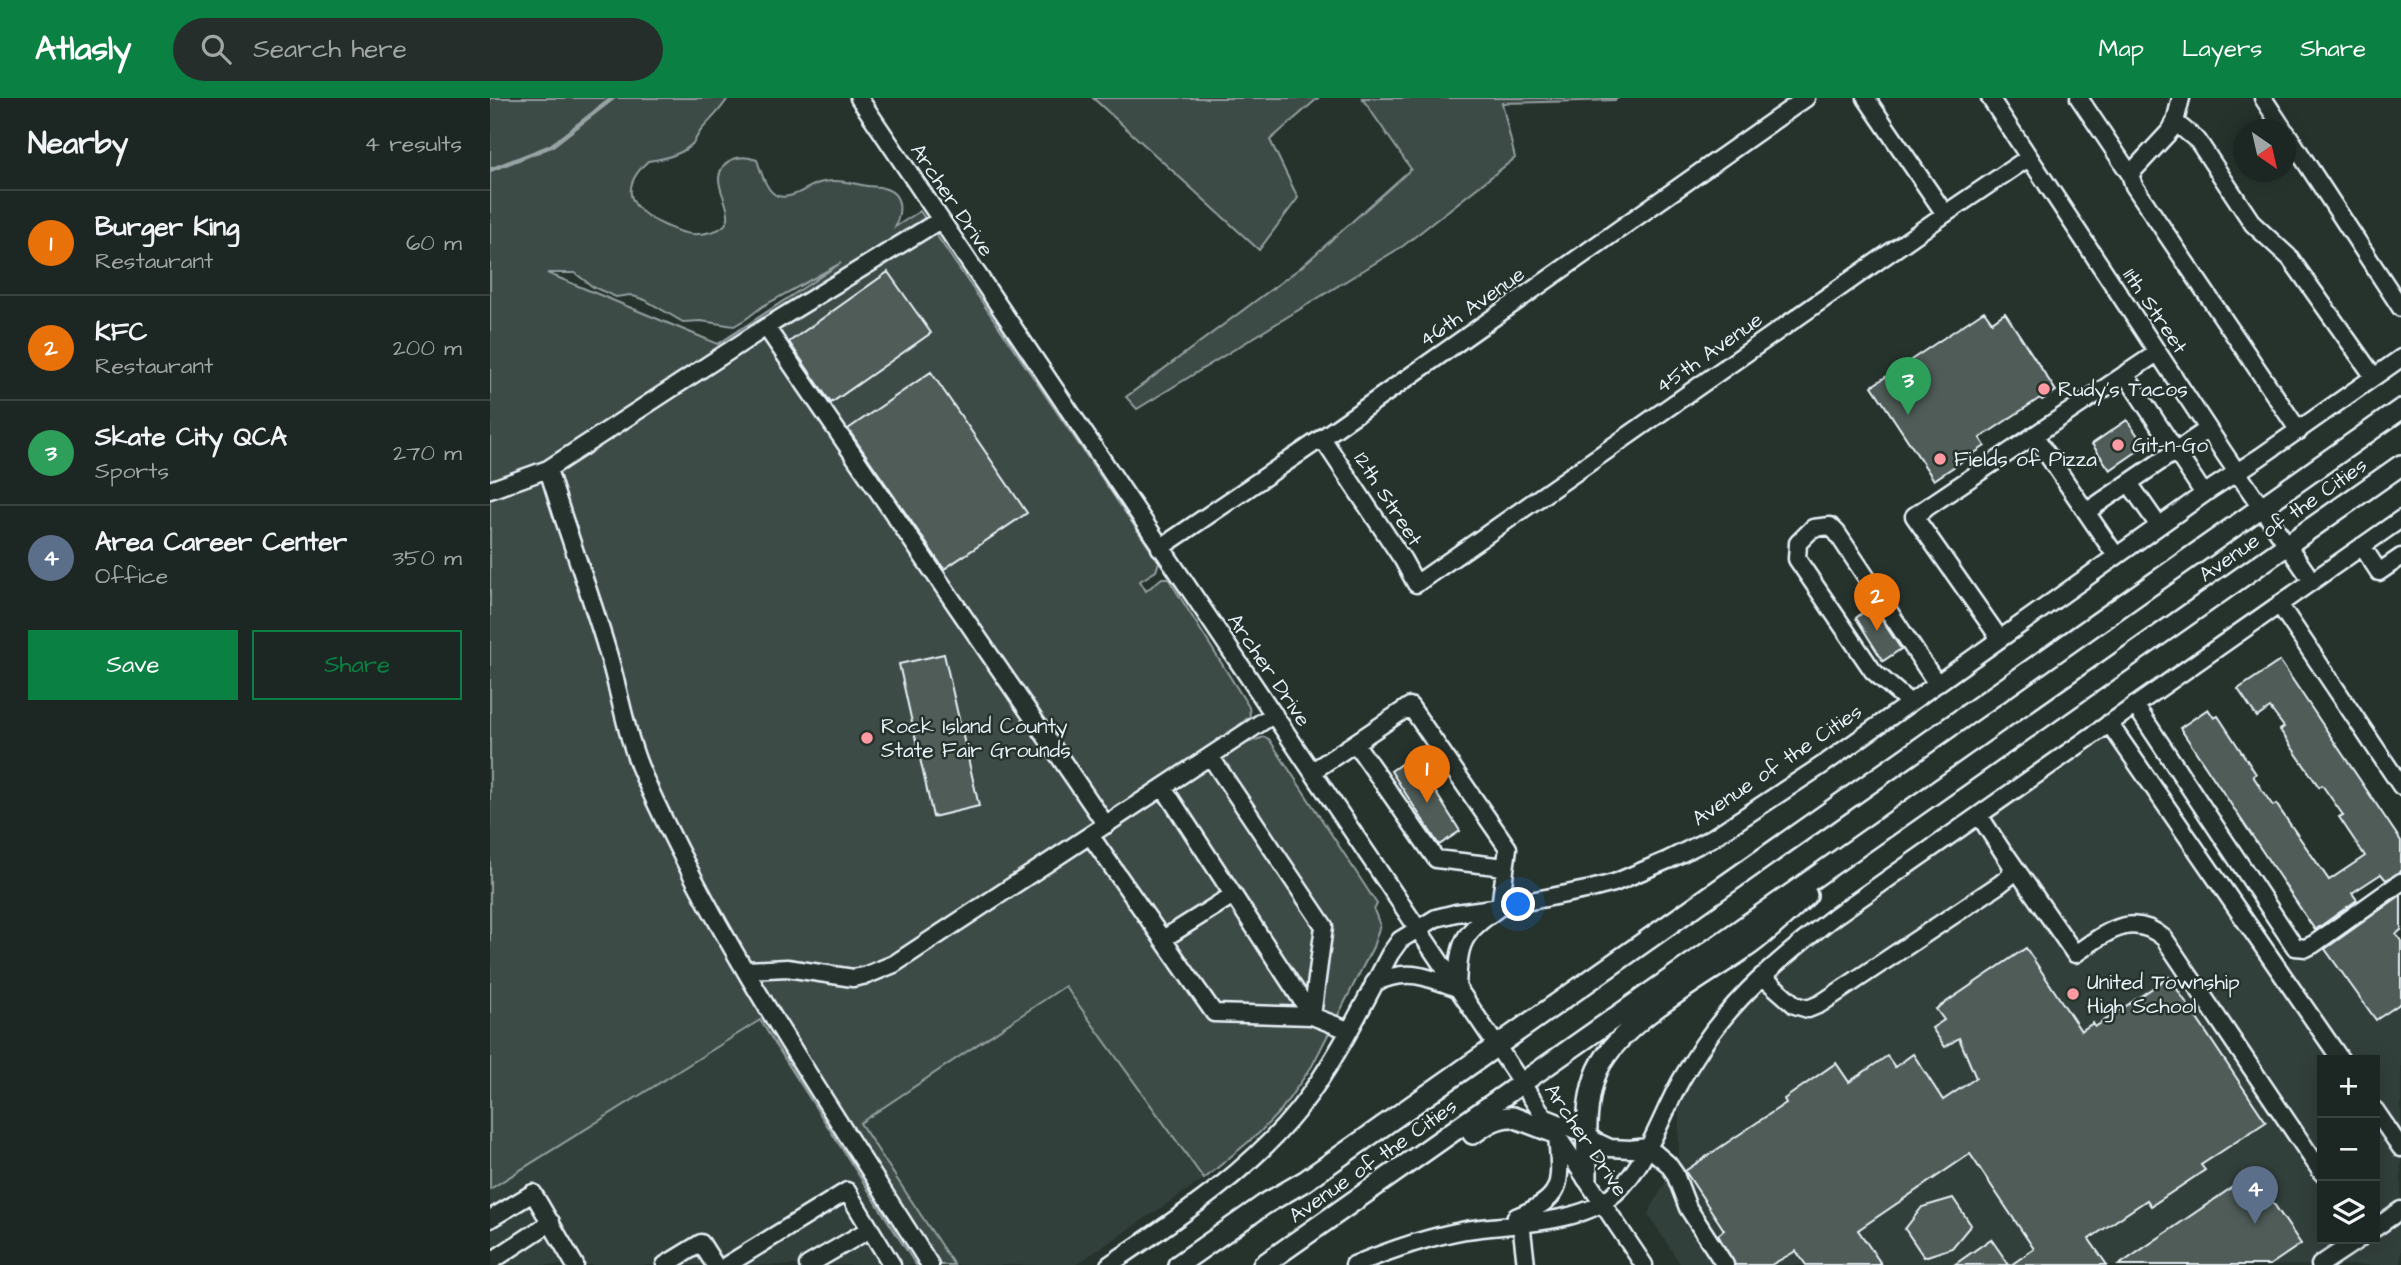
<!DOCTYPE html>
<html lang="en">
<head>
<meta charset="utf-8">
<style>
	:root { --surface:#1c2622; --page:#252e2a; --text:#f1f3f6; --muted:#a0a5a5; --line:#3a4340; --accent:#0b8043 }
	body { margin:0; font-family:"Architects Daughter",sans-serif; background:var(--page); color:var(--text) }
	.controls { position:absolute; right:21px; bottom:21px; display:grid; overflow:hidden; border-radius:0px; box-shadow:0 4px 18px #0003 }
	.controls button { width:63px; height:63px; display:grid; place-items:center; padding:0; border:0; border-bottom:2px solid var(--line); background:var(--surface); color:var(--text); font:35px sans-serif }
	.compass { position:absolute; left:1743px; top:21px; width:63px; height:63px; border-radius:50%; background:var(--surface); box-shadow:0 4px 18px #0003; rotate:146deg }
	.you { position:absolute; left:1029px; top:807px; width:24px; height:24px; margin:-18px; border:5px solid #fff; border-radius:50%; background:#1a73e8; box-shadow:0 0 0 10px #1a73e833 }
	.badge { display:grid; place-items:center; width:46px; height:46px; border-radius:50%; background:var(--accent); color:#fff; font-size:23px; font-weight:700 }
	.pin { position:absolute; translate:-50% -58px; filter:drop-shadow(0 2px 4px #0008) }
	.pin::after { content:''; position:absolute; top:37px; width:24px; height:21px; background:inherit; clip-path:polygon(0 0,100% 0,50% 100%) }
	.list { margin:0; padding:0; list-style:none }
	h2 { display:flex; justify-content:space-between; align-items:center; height:91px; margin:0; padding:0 28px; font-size:30px }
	h2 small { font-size:23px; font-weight:400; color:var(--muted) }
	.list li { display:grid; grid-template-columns:46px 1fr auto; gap:21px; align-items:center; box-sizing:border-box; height:105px; padding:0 28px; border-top:2px solid var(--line) }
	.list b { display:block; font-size:26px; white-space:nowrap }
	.list p { margin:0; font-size:23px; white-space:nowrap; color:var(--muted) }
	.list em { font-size:23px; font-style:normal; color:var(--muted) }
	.actions { display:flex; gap:14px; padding:21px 28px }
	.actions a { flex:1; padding:16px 0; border:2px solid var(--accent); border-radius:0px; text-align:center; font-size:24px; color:var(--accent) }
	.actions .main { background:var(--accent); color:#fff }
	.icon { flex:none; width:38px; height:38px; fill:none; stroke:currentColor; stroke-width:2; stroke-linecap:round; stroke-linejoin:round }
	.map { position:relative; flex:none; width:1911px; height:1167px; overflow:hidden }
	header { display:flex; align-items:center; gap:42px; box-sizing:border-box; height:98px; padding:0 35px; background:var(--accent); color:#fff }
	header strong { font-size:33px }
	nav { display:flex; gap:38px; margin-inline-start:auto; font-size:24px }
	.search { width:490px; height:63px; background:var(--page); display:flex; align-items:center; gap:18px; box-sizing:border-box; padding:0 24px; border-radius:38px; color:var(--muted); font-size:26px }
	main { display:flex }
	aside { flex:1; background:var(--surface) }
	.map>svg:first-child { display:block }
</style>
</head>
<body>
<header>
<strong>Atlasly</strong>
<div class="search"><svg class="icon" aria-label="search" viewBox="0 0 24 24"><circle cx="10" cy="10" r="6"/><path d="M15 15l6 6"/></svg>Search here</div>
<nav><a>Map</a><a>Layers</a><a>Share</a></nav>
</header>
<main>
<aside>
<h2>Nearby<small>4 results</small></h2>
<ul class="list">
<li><span class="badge" style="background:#e8710a">1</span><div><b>Burger King</b><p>Restaurant</p></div><em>60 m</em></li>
<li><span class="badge" style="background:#e8710a">2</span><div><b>KFC</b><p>Restaurant</p></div><em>200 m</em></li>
<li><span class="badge" style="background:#2e9e5b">3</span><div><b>Skate City QCA</b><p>Sports</p></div><em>270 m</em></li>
<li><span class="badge" style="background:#5c6f8a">4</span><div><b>Area Career Center</b><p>Office</p></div><em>350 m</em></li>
</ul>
<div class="actions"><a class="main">Save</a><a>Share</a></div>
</aside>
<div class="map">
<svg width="1911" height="1167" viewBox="0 0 1911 1167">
	<rect width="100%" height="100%" fill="#26332d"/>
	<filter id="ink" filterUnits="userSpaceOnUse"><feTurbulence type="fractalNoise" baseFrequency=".0143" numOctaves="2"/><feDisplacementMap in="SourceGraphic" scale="14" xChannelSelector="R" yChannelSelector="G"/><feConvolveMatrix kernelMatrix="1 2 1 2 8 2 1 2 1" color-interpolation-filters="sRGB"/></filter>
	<g filter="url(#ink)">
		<path fill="#333f3a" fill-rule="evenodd" d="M1627 620 1794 867 1911 784V1167H1191L1158 1116 1189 1059V985L1278 871ZM1832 962H1885V1141H1832Z
			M575 888 714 1081 585 1167H463L370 1025Z
			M270 921 426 1167H0V1091Z"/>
		<path fill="#3e4b47" stroke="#939ea0" stroke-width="2" fill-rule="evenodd" d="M0 0H238C230 13 223 19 213 30 209 34 207 39 204 44 193 57 174 61 158 63 127 92 141 112 174 127 191 135 203 139 221 134 255 125 228 100 229 80 231 60 251 56 267 62 271 73 276 94 288 98 302 102 316 89 329 85 345 80 362 85 377 88 382 89 388 88 393 90 414 95 411 115 405 129L430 113 669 464 666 473 650 483 656 493 672 480H678L759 609 760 618 748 628 757 645 774 639 779 641 887 806 884 812 890 827 883 849 822 968 791 1012 769 1035 714 1081 575 888 370 1025 464 1167H426L270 922 0 1091ZM351 165 228 246 57 175H85L103 189 126 199 140 197 155 202 193 224 211 223 244 228 256 221 273 208Z
			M603 0H828L780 42 808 100 769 152Z
			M872 0H1128L1125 2 1012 5 1025 60 913 148 647 311 636 299 810 170 921 71Z"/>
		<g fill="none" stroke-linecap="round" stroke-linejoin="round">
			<path stroke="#98a3a5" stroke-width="4.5" d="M0 72 61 48 123 0"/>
		</g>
		<path fill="#505c59" stroke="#e8f1f8" stroke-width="2" d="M398 174 441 235 341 305 299 244Z
			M1494 213 1502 224 1515 215 1566 293 1552 302 1550 300 1490 340 1495 348 1444 382 1382 288Z
			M441 274 537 415 454 471 358 331Z
			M1637 322 1655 348 1620 372 1602 346Z
			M1382 507 1411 551 1393 563 1366 520Z
			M454 556 489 708 443 719 409 566Z
			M1790 563 1911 743V774L1896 782 1891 776 1862 795 1867 802 1825 832 1690 630 1718 611 1724 620 1728 618 1766 676 1763 678 1776 698 1783 708 1786 706 1839 782 1875 758 1849 719 1853 717 1832 687 1829 689 1790 632 1794 629 1780 610 1767 619 1748 591Z
			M911 666 919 678 931 671 970 733 949 747 901 673Z
			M1911 797V832L1906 836 1911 843V905L1886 922 1835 851Z
			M1536 850 1591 933 1603 925 1605 929 1679 879 1776 1024 1711 1067 1715 1072 1661 1108 1657 1102 1599 1141 1617 1167H1521L1544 1151 1480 1056 1368 1132 1392 1167H1316L1306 1153 1281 1167H1245L1228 1137 1234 1132 1195 1073 1296 1005 1294 1001 1346 965 1359 984 1397 958 1405 969 1423 956 1453 1002 1486 980 1469 940 1455 949 1442 930 1454 922 1446 911Z
			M1763 1075 1811 1146 1780 1167H1629Z
			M1463 1100 1481 1127 1462 1150 1434 1159 1415 1131 1432 1109Z
			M1501 1141 1519 1167H1464Z"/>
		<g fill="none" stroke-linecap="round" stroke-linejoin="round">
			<g stroke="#e8f1f8" stroke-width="21">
				<path id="minor" d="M369 0 1154 1167
					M1376 0 1455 116
					M1500 0 1736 358 1822 483
					M1589 0 1640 76 1644 88 1809 333
					M1691 0 1685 24 1708 43 1763 126 1800 160 1884 279
					M1773 0 1794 32
					M1796 34 1911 210
					M1640 76 1680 33 1685 24
					M276 229 616 727
					M1635 276 1714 396
					M1544 337 1626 458
					M832 340 913 462 926 486 1455 116 1538 60
					M58 371C76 432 99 491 117 552 130 594 136 639 154 679 231 851 340 1008 440 1167
					M1639 385 1669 428
					M0 392 58 371 276 229 450 122
					M1596 414 1718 331
					M1872 448 1889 474 1911 459
					M670 450 832 340 1316 0
					M1789 506 1911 688
					M1510 541 1424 418 1667 255
					M1420 605 1383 573 1307 461 1308 445 1323 430 1340 428 1347 435 1447 586
					M1645 607 1805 849 1816 850 1824 846 1911 784
					M1619 625 1851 962
					M865 645 946 761 1015 769
					M720 658 834 828 822 918
					M823 673 920 608 1018 750 1010 809C971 837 969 842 967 890 934 878 918 870 884 885
					M673 689 822 918
					M600 737 724 915 822 918 858 932
					M1517 758 1585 856C1615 836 1640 812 1674 840L1832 1075
					M673 841 743 797
					M257 872 297 870 363 880 377 877 404 866 784 616
					M1272 878 1305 907 1318 911 1330 906 1510 786 1520 778 1522 768 1489 717
					M1885 1012 1911 1050
					M1056 1020 1098 1037 1105 1043 1120 1050 1140 1051 1158 1049 1178 1066 1185 1076 1198 1110 1235 1167
					M1026 1119C1075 1099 1071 1086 1067 1038
					M0 1121 43 1095 85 1167
					M1031 1124 1036 1167
					M1885 1130 1911 1112
					M0 1164 61 1124
					M175 1167 211 1145 225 1167
					M237 1167 357 1093 402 1167
					M318 1167 380 1131
					M619 1167C685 1122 757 1076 808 1012 845 965 872 909 900 856L910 842 946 820 966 815 1010 809 1101 791 1124 785 1178 762 1222 740 1334 666 1718 393 1770 359 1911 260
					M864 1167C900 1152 938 1139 976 1132 1016 1126 1082 1126 1115 1103 1153 1077 1167 1027 1188 988 1195 974 1205 960 1213 947 1248 895 1296 856 1345 818L1911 421
					M1830 1167 1869 1141"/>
			</g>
			<g stroke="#e8f1f8" stroke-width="24">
				<path id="major" d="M983 1036C995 1027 1008 1018 1023 1019L1067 1036
					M1097 1080C1097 1046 1094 1011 1105 979 1123 926 1215 879 1261 846 1281 831 1299 814 1317 797
					M688 1167 775 1106 815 1083 1911 311
					M773 1167 1911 367"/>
			</g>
			<use href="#minor" stroke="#26332d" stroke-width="16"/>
			<use href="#major" stroke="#26332d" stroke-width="19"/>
		</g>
	</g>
	<g fill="#ff9aa2" stroke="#26332d" stroke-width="2.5">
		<circle cx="1554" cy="291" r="7"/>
		<circle cx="1628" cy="347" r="7"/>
		<circle cx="1450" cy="361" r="7"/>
		<circle cx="377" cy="640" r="7"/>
		<circle cx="1583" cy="896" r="7"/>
	</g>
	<g text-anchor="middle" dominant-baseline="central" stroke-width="5" stroke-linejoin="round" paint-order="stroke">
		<g font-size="21" fill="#e8f1f8" stroke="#26332d">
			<text transform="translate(462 102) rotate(56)">Archer Drive</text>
			<text transform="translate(982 209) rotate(-35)">46th Avenue</text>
			<text transform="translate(1665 213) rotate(56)">11th Street</text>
			<text transform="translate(1219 255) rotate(-35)">45th Avenue</text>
			<text transform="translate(898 401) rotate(57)">12th Street</text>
			<text transform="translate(1793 422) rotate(-35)">Avenue of the Cities</text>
			<text transform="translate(779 572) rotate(56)">Archer Drive</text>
			<text transform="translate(1287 667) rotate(-34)">Avenue of the Cities</text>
			<text transform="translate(1096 1042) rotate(56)">Archer Drive</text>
			<text transform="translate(883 1063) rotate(-35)">Avenue of the Cities</text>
		</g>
		<g font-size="21" fill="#e8f1f8" stroke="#26332d" text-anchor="start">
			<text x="1568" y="291">Rudy's Tacos</text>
			<text x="1642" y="347">Git-n-Go</text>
			<text x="1464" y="361">Fields of Pizza</text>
			<text x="391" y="628">Rock Island County<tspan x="391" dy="24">State Fair Grounds</tspan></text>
			<text x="1597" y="884">United Township<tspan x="1597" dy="24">High School</tspan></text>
		</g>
	</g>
</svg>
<div class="controls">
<button>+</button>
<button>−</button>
<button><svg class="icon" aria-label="layers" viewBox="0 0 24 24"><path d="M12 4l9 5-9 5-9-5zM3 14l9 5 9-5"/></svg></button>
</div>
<svg class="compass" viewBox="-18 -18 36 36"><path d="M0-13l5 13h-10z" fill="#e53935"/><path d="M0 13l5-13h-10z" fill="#a0a5a5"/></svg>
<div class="you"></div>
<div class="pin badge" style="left:937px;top:705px;background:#e8710a">1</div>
<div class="pin badge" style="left:1387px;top:533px;background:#e8710a">2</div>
<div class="pin badge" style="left:1418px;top:317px;background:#2e9e5b">3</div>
<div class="pin badge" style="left:1765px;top:1126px;background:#5c6f8a">4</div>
</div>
</main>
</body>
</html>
